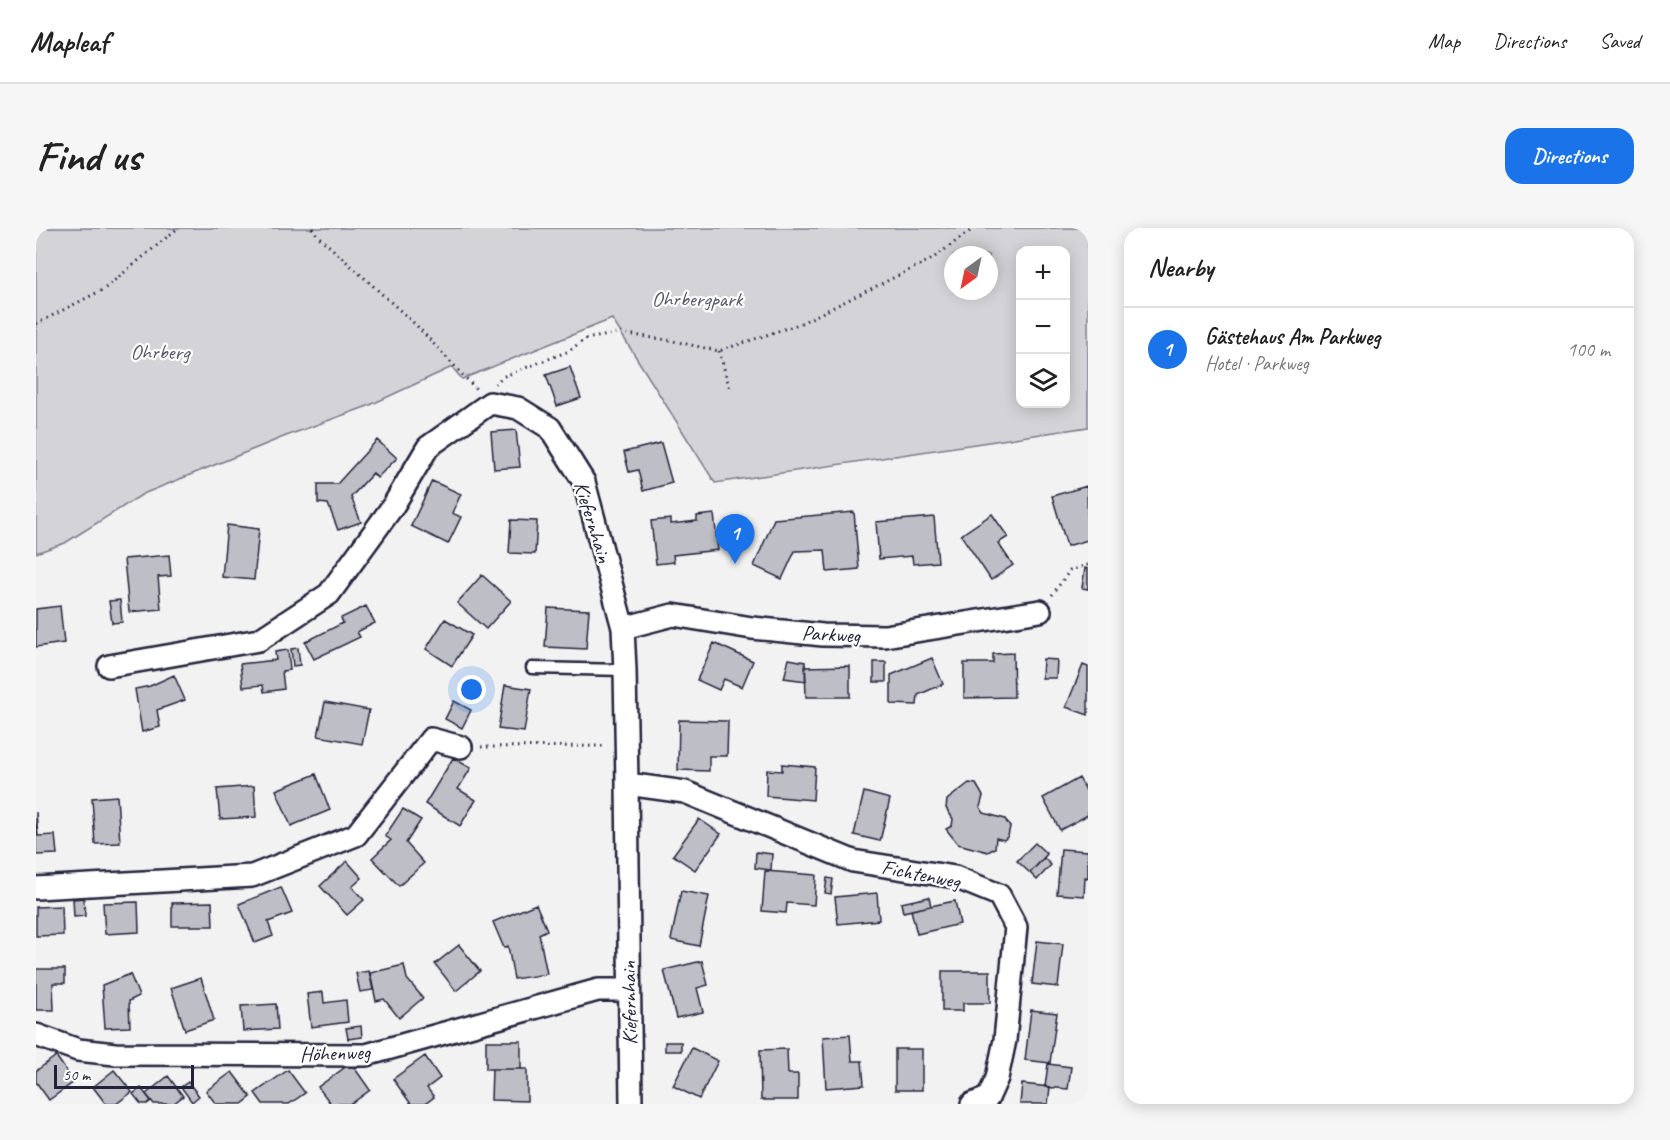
<!DOCTYPE html>
<html lang="en">
<head>
<meta charset="utf-8">
<style>
	:root { --surface:#fff; --page:#f6f6f6; --text:#222; --muted:#767676; --line:#e0e0e0; --accent:#1a73e8 }
	body { margin:0; font-family:Caveat,sans-serif; background:var(--page); color:var(--text) }
	.controls { position:absolute; right:18px; top:18px; display:grid; overflow:hidden; border-radius:12px; box-shadow:0 3px 15px #0003 }
	.controls button { width:54px; height:54px; display:grid; place-items:center; padding:0; border:0; border-bottom:2px solid var(--line); background:var(--surface); color:var(--text); font:30px sans-serif }
	.compass { position:absolute; left:908px; top:18px; width:54px; height:54px; border-radius:50%; background:var(--surface); box-shadow:0 3px 15px #0003; rotate:213deg }
	.scale { position:absolute; left:18px; bottom:15px; width:140px; box-sizing:border-box; padding-left:6px; border:3px solid #22223b; border-top:0; font-size:16px; line-height:21px; white-space:nowrap; color:#22223b; -webkit-text-stroke:4px #fff; paint-order:stroke }
	.you { position:absolute; left:436px; top:462px; width:21px; height:21px; margin:-15px; border:4px solid #fff; border-radius:50%; background:#1a73e8; box-shadow:0 0 0 9px #1a73e833 }
	.badge { display:grid; place-items:center; width:39px; height:39px; border-radius:50%; background:var(--accent); color:#fff; font-size:20px; font-weight:700 }
	.pin { position:absolute; translate:-50% -50px; filter:drop-shadow(0 2px 3px #0008) }
	.pin::after { content:''; position:absolute; top:32px; width:21px; height:18px; background:inherit; clip-path:polygon(0 0,100% 0,50% 100%) }
	.list { margin:0; padding:0; list-style:none }
	h2 { display:flex; justify-content:space-between; align-items:center; height:78px; margin:0; padding:0 24px; font-size:26px }
	h2 small { font-size:20px; font-weight:400; color:var(--muted) }
	.list li { display:grid; grid-template-columns:39px 1fr auto; gap:18px; align-items:center; box-sizing:border-box; height:84px; padding:0 24px; border-top:2px solid var(--line) }
	.list b { display:block; font-size:22px; white-space:nowrap }
	.list p { margin:0; font-size:20px; white-space:nowrap; color:var(--muted) }
	.list em { font-size:20px; font-style:normal; color:var(--muted) }
	.icon { flex:none; width:33px; height:33px; fill:none; stroke:currentColor; stroke-width:2; stroke-linecap:round; stroke-linejoin:round }
	.map { position:relative; flex:none; width:1052px; height:876px; overflow:hidden; border-radius:18px }
	header { display:flex; align-items:center; gap:36px; box-sizing:border-box; height:84px; padding:0 30px; background:var(--surface); border-bottom:2px solid var(--line) }
	header strong { font-size:28px }
	nav { display:flex; gap:33px; margin-inline-start:auto; font-size:21px }
	.intro { display:flex; align-items:center; justify-content:space-between; box-sizing:border-box; height:144px; padding:0 36px }
	h1 { margin:0; font-size:42px }
	.button { padding:15px 27px; border-radius:18px; background:var(--accent); color:#fff; font-size:21px; font-weight:700 }
	main { display:flex; gap:36px; padding:0 36px }
	aside { flex:1; background:var(--surface); border-radius:18px; box-shadow:0 3px 15px #0003 }
	.map>svg:first-child { display:block }
</style>
</head>
<body>
<header>
<strong>Mapleaf</strong>
<nav><a>Map</a><a>Directions</a><a>Saved</a></nav>
</header>
<div class="intro"><h1>Find us</h1><a class="button">Directions</a></div>
<main>
<div class="map">
<svg width="1052" height="876" viewBox="0 0 1052 876">
	<rect width="100%" height="100%" fill="#f2f2f3"/>
	<filter id="ink" filterUnits="userSpaceOnUse"><feTurbulence type="fractalNoise" baseFrequency=".0167" numOctaves="2"/><feDisplacementMap in="SourceGraphic" scale="12" xChannelSelector="R" yChannelSelector="G"/><feConvolveMatrix kernelMatrix="1 2 1 2 8 2 1 2 1" color-interpolation-filters="sRGB"/></filter>
	<g filter="url(#ink)">
		<path fill="#d3d3d8" stroke="#7a7a8a" stroke-width="1.5" fill-rule="evenodd" d="M0 0H1052V199L679 255 576 91 426 151 416 139 332 178 250 208 107 266 29 315 0 325ZM984 22H1030V176H984ZM917 27H953V63H917Z"/>
		<path fill="#bebec6" stroke="#22223b" stroke-width="1.5" d="M534 139 545 170 521 178 510 147Z
			M480 202 484 239 458 241 455 204Z
			M341 212 361 230 341 250 337 245 315 269 325 294 302 302 292 276 282 275V256H301Z
			M625 215 636 255 607 263 602 242 593 244 588 224Z
			M396 253 425 266 416 285 425 289 412 316 375 298Z
			M1051 258 1052 312 1031 318 1016 268Z
			M818 284 823 341 791 344 789 322 759 323 746 351 718 338 738 291Z
			M678 286 682 322 637 327 638 334 620 336 615 293 635 291V296L661 293V288Z
			M956 286 972 309 962 315 977 337 955 352 925 307Z
			M898 289 902 334 877 336 876 328 843 331 840 294Z
			M475 292 501 293 499 326 473 325Z
			M191 297 223 301 218 352 186 349Z
			M133 327 135 348 122 349 125 381 93 384 88 331Z
			M1049 340 1052 341V361L1046 360Z
			M446 347 475 373 450 401 421 375Z
			M84 372 86 394 76 395 73 373Z
			M24 378 28 415 0 419V381Z
			M330 378 339 395 321 404 324 409 278 431 269 414 307 395 305 390Z
			M512 380 553 382 550 421 509 419Z
			M409 391 436 407 416 438 390 421Z
			M678 415 717 433 706 459 688 451 683 462 661 452Z
			M262 420 264 437 257 438 255 421Z
			M252 422 254 442 246 443 248 461 228 464 227 457 207 459 204 436 240 432 239 424Z
			M977 425 978 469 928 470V435H957V426Z
			M896 430 907 456 882 467 881 477 855 476V447Z
			M753 431 769 434 770 453 748 450Z
			M1007 431 1021 432 1020 450H1006Z
			M838 434H850V454H838Z
			M1047 437 1052 439V487L1030 479Z
			M814 438V469H770L769 439Z
			M138 447 149 472 121 482 124 499 106 504 99 461 114 458Z
			M469 457 495 461 488 504 462 501Z
			M418 473 435 482 426 500 409 491Z
			M289 474 333 482 326 516 282 508Z
			M643 492 692 493 691 528H673V543L642 542Z
			M417 530 435 540 422 561 440 572 424 598 389 576Z
			M746 536 779 539 777 572 730 568 731 542 746 543Z
			M280 546 294 582 255 598 240 562Z
			M1043 550 1052 566V587L1024 602 1007 570Z
			M933 555 940 556 947 568 944 579 948 585 969 591 974 599 972 608 968 612 960 610 959 620 952 624 922 616 910 601 916 598 917 591 910 580 911 572Z
			M218 558 220 589 184 591 181 561Z
			M828 564 854 571 844 613 818 607Z
			M81 568 84 615 59 616 56 570Z
			M367 581 385 592 370 615 388 635 363 658 336 630 355 612 349 608Z
			M0 584 2 608 19 607 21 626 0 627Z
			M663 591 685 606 659 642 637 627Z
			M999 615 1011 626 994 645 981 633Z
			M1025 621 1052 623V650L1049 649 1048 668 1021 666Z
			M720 624 736 626 735 642 719 640Z
			M1008 630 1015 637 1001 652 994 645Z
			M311 633 326 650 316 659 328 672 311 687 284 658Z
			M729 643 780 647 778 677 751 675 750 685 726 683Z
			M791 650 797 651 795 666 789 665Z
			M245 659 256 685 232 694 237 708 219 715 203 676Z
			M645 663 673 668 663 718 635 712Z
			M841 665 843 692 802 696 799 669Z
			M893 669 895 678 867 684 865 675Z
			M48 670 49 688 38 689 37 671Z
			M919 673 924 696 881 706 875 682Z
			M102 674 103 704 69 706 67 675Z
			M176 674 177 698H136V675Z
			M500 676 511 702 503 706 511 746 478 751 472 718 468 720 457 694Z
			M26 678 27 707 0 708V679Z
			M1001 713 1027 716 1022 759 996 756Z
			M423 717 444 743 420 763 399 736Z
			M666 733 672 757 661 760 667 784 640 790 628 742Z
			M368 737 371 751 387 770 363 790 348 771 340 773 334 745Z
			M0 741H29V755H17L18 782H0Z
			M333 743 337 762 324 764 320 745Z
			M906 743H954V775H927V783H906Z
			M94 746 103 768 93 773 94 799 69 800 66 757Z
			M165 750 178 792 149 802 135 760Z
			M287 764 288 775 310 772 312 794 275 799 271 766Z
			M240 776 242 801 207 803 205 778Z
			M995 782 1021 785 1014 835 989 832Z
			M325 798 326 809 312 811 310 800Z
			M814 807 816 833H826L828 857 790 860 787 809Z
			M450 813H485V841H450Z
			M629 814H645V823H629Z
			M656 820 682 833 663 871 637 858Z
			M751 821 752 846H762V872H725L724 822Z
			M859 821H886V862H859Z
			M20 828 38 854 13 872 0 854V843Z
			M389 828 404 850 391 860 398 869 389 876H375L357 851Z
			M315 835 334 862 315 876H295L282 859Z
			M1012 836 1035 839 1032 861 1009 859Z
			M456 841H491V873L455 872Z
			M78 842 96 864 80 876H70L57 859Z
			M252 842 269 865 253 876H227L219 865Z
			M196 844 215 869 206 876H180L170 863Z
			M132 848 147 868 137 876H118L110 866Z
			M152 854 163 868 156 874 145 859Z
			M986 856 1014 859 1012 876H984Z
			M105 860 115 873 111 876H105L97 866Z"/>
		<g fill="none" stroke-linecap="round" stroke-linejoin="round">
			<g stroke="#22223b" stroke-width="15">
				<path id="service" d="M496 440 589 442"/>
			</g>
			<g stroke="#22223b" stroke-width="26">
				<path id="minor" d="M587 400 637 387 716 400 787 407 849 408 1004 383
					M73 438 223 412 293 366 357 278 392 219 454 175 482 180 514 200 548 254 587 400 589 442 591 556 595 876
					M591 556 649 564 817 633 919 649 963 667 980 699 969 812 961 850 952 870 936 876
					M0 660 216 648 320 607 395 511 425 519
					M0 807 42 822 79 826 330 827 562 762H593"/>
			</g>
			<path stroke="#22223b" stroke-width="3" stroke-dasharray="1.5 4.5" stroke-linecap="butt" d="M276 0 281 7 380 97 440 161
				M0 96 68 61 142 0
				M683 123 694 161
				M459 156 466 149 533 123 549 111 584 105 632 112 683 123 763 96 896 31 938 0
				M1016 367 1034 342 1052 337
				M445 519 570 518"/>
			<use href="#service" stroke="#fff" stroke-width="10"/>
			<use href="#minor" stroke="#fff" stroke-width="21"/>
		</g>
	</g>
	<g text-anchor="middle" dominant-baseline="central" stroke-width="4.5" stroke-linejoin="round" paint-order="stroke">
		<g font-size="21" fill="#57576a" stroke="#fff">
			<text x="661" y="71">Ohrbergpark</text>
			<text x="124" y="124">Ohrberg</text>
		</g>
		<g font-size="21" fill="#22223b" stroke="#fff">
			<text transform="translate(557 294) rotate(73)">Kiefernhain</text>
			<text transform="translate(795 406) rotate(3)">Parkweg</text>
			<text transform="translate(885 646) rotate(11)">Fichtenweg</text>
			<text transform="translate(593 775) rotate(-91)">Kiefernhain</text>
			<text transform="translate(299 825) rotate(-2)">Höhenweg</text>
		</g>
	</g>
</svg>
<div class="controls">
<button>+</button>
<button>−</button>
<button><svg class="icon" aria-label="layers" viewBox="0 0 24 24"><path d="M12 4l9 5-9 5-9-5zM3 14l9 5 9-5"/></svg></button>
</div>
<svg class="compass" viewBox="-18 -18 36 36"><path d="M0-13l5 13h-10z" fill="#e53935"/><path d="M0 13l5-13h-10z" fill="#767676"/></svg>
<div class="scale">50 m</div>
<div class="you"></div>
<div class="pin badge" style="left:699px;top:336px">1</div>
</div>
<aside>
<h2>Nearby<small></small></h2>
<ul class="list">
<li><span class="badge">1</span><div><b>Gästehaus Am Parkweg</b><p>Hotel · Parkweg</p></div><em>100 m</em></li>
</ul>
</aside>
</main>
</body>
</html>
